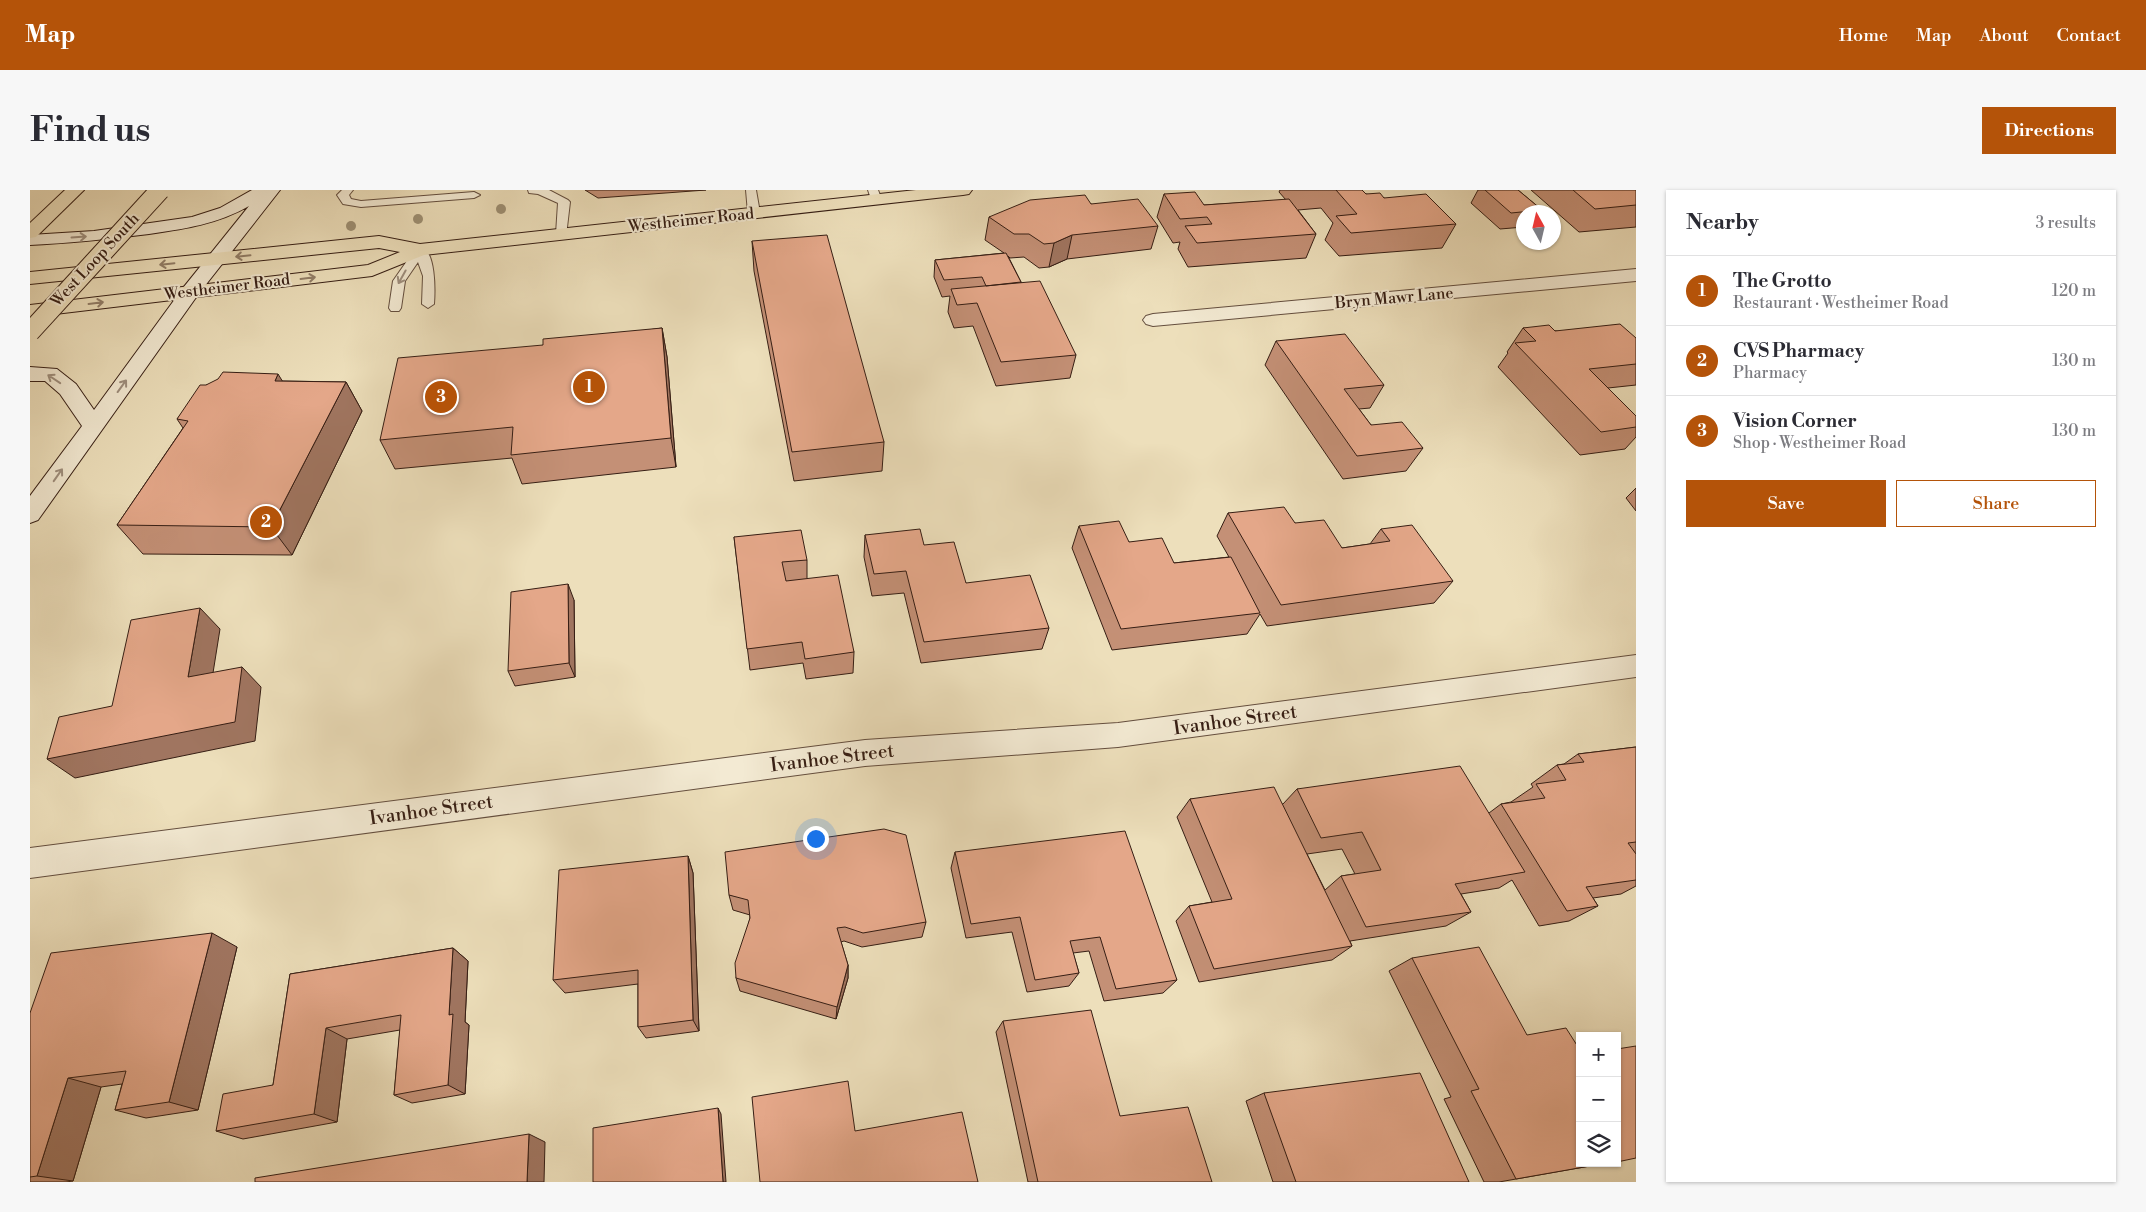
<!DOCTYPE html>
<html lang="en">
<head>
<meta charset="utf-8">
<style>
	:root { --surface:#fff; --page:#f7f7f7; --text:#2b2b33; --muted:#7c7c81; --line:#e1e1e2; --accent:#b45309 }
	body { margin:0; font-family:"Libre Bodoni",serif; background:var(--page); color:var(--text) }
	.controls { position:absolute; right:15px; bottom:15px; display:grid; overflow:hidden; border-radius:0px; box-shadow:0 1px 4px #0004 }
	.controls button { width:45px; height:45px; display:grid; place-items:center; padding:0; border:0; border-bottom:1px solid var(--line); background:var(--surface); color:var(--text); font:25px sans-serif }
	.compass { position:absolute; left:1486px; top:15px; width:45px; height:45px; border-radius:50%; background:var(--surface); box-shadow:0 1px 4px #0004; rotate:352deg }
	.you { position:absolute; left:785px; top:648px; width:18px; height:18px; margin:-12px; border:4px solid #fff; border-radius:50%; background:#1a73e8; box-shadow:0 0 0 8px #1a73e833 }
	.badge { display:grid; place-items:center; width:32px; height:32px; border-radius:50%; background:var(--accent); color:#fff; font-size:16px; font-weight:700 }
	.pin { position:absolute; translate:-50% -50%; border:2px solid #fff; box-shadow:0 1px 5px #0006 }
	.list { margin:0; padding:0; list-style:none }
	h2 { display:flex; justify-content:space-between; align-items:center; height:65px; margin:0; padding:0 20px; font-size:21px }
	h2 small { font-size:16px; font-weight:400; color:var(--muted) }
	.list li { display:grid; grid-template-columns:32px 1fr auto; gap:15px; align-items:center; box-sizing:border-box; height:70px; padding:0 20px; border-top:1px solid var(--line) }
	.list b { display:block; font-size:19px; white-space:nowrap }
	.list p { margin:0; font-size:16px; white-space:nowrap; color:var(--muted) }
	.list em { font-size:16px; font-style:normal; color:var(--muted) }
	.actions { display:flex; gap:10px; padding:15px 20px }
	.actions a { flex:1; padding:11px 0; border:1px solid var(--accent); border-radius:0px; text-align:center; font-size:18px; color:var(--accent) }
	.actions .main { background:var(--accent); color:#fff }
	.icon { flex:none; width:28px; height:28px; fill:none; stroke:currentColor; stroke-width:2; stroke-linecap:round; stroke-linejoin:round }
	.map { position:relative; flex:none; width:1606px; height:992px; overflow:hidden; border-radius:0px }
	header { display:flex; align-items:center; gap:30px; box-sizing:border-box; height:70px; padding:0 25px; background:var(--accent); color:#fff }
	header strong { font-size:24px }
	nav { display:flex; gap:28px; margin-inline-start:auto; font-size:18px }
	.intro { display:flex; align-items:center; justify-content:space-between; box-sizing:border-box; height:120px; padding:0 30px }
	h1 { margin:0; font-size:35px }
	.button { padding:12px 22px; border-radius:0px; background:var(--accent); color:#fff; font-size:18px; font-weight:700 }
	main { display:flex; gap:30px; padding:0 30px }
	aside { flex:1; background:var(--surface); border-radius:0px; box-shadow:0 1px 4px #0004 }
	.map>svg:first-child { display:block }
</style>
</head>
<body>
<header>
<strong>Map</strong>
<nav><a>Home</a><a>Map</a><a>About</a><a>Contact</a></nav>
</header>
<div class="intro"><h1>Find us</h1><a class="button">Directions</a></div>
<main>
<div class="map">
<svg width="1606" height="992" viewBox="0 0 1606 992">
	<rect width="100%" height="100%" fill="#eddfbb"/>
	<filter id="stains"><feTurbulence type="fractalNoise" baseFrequency=".004" numOctaves="4"/><feColorMatrix values="0 0 0 0 .2 0 0 0 0 .09 0 0 0 0 .02 0 0 0 .5 -.17"/></filter>
	<radialGradient id="worn" r=".72"><stop offset=".6" stop-color="#630" stop-opacity="0"/><stop offset="1" stop-color="#630" stop-opacity=".3"/></radialGradient>
	<g fill="none" stroke-linecap="round" stroke-linejoin="round">
		<g stroke="#644e3e" stroke-width="2">
			<path id="lane" d="M312 0H323L319 5 321 9 331 11 444 2 450 5 444 8 331 17 313 14 307 5Z
				M498 0H519L538 10 540 12 536 46H528L526 44 528 13 508 4 499 3Z
				M716 0H726L730 23 728 25H720L718 23Z
				M838 0H848L852 10 850 12H842Z
				M390 56C406 60 405 101 404 114L398 118 392 114 393 86 388 72 375 91 371 118 369 121H361L359 118 363 91 386 58Z"/>
		</g>
		<g stroke="#644e3e" stroke-width="2">
			<path id="street" d="M1606 79V91L1123 136 1116 134 1113 130 1116 126 1123 124Z
				M1606 465V487L1088 557 835 576 0 688V658L835 550 1088 533Z"/>
		</g>
		<g stroke="#361e14" stroke-width="2">
			<path id="secondary" d="M222 0H250L167 106 8 330 0 333V306L52 236 30 204 15 191H0V177L27 179 46 194 64 220 153 98 219 16C188 34 154 39 119 44 79 49 40 53 0 55V45L64 41 162 27 190 18Z"/>
		</g>
		<g stroke="#361e14" stroke-width="2">
			<path id="primary" d="M886 0H942L939 4 933 5 394 65 342 86 0 127V115L338 75 370 62 349 58 0 94V82L349 46 390 54Z"/>
		</g>
		<g stroke="#361e14" stroke-width="2">
			<path id="highway" d="M35 0H54L6 47 0 48V33Z"/>
		</g>
		<use href="#lane" fill="#f3ead3" fill-rule="evenodd"/>
		<use href="#street" fill="#f3ead3" fill-rule="evenodd"/>
		<use href="#secondary" fill="#f3ead3" fill-rule="evenodd"/>
		<use href="#primary" fill="#eddfbb" fill-rule="evenodd"/>
		<use href="#highway" fill="#eddfbb" fill-rule="evenodd"/>
		<g stroke="#361e14" stroke-width="21" stroke-linecap="butt">
			<path id="highway-bridge" d="M0 142 130 0"/>
		</g>
		<use href="#highway-bridge" stroke="#eddfbb" stroke-width="19"/>
	</g>
	<g fill="#9e9074">
		<circle cx="471" cy="19" r="5"/>
		<circle cx="388" cy="29" r="5"/>
		<circle cx="321" cy="36" r="5"/>
	</g>
	<path fill="#c49076" stroke="#361e14" fill-rule="evenodd" d="M555 0H676L568 8Z
		M1250 0H1332L1336 4 1354 8 1426 34 1412 58 1309 66 1295 50 1303 33 1291 18 1268 20 1286 44 1276 68 1158 77 1148 59 1150 52 1143 53 1127 27 1134 4 1174 15 1256 10 1249 2Z
		M1448 0H1488L1512 20 1510 22H1494V37L1470 39 1441 13Z
		M1501 0H1606V37L1549 42Z
		M1061 14 1128 36 1121 59 1037 69 1019 77 1009 78 994 67 980 68 978 66 991 92 1046 165 1040 188 966 196 943 136 924 138 918 122 920 106 912 107 904 87 905 70 974 63 955 50 959 27Z
		M722 51 854 252 852 281 764 291 724 81Z
		M632 138 637 167 646 277 492 294 482 268 365 279 350 250 513 155Z
		M1493 138 1606 148V195L1578 198 1606 226V247L1595 259 1550 265 1468 177 1478 163 1477 162Z
		M1246 151 1354 195 1340 218 1329 219 1341 235 1393 258 1376 281 1313 289 1235 175Z
		M252 191 316 192 332 221 262 365 113 364 87 335 153 238 147 229 176 195Z
		M1606 298V321L1596 308Z
		M1198 323 1265 333 1312 358 1340 354 1351 339 1423 391 1404 413 1237 436 1230 424 1217 444 1082 460 1042 358 1049 336 1099 352 1144 373 1199 367 1187 346Z
		M835 345 894 355 936 393 1019 438 1012 459 891 473 874 403 842 406 834 367Z
		M704 347 777 370V388L824 462 823 483 776 489 773 473 720 480Z
		M544 410 545 487 485 496 478 481Z
		M1606 557V696L1591 704 1563 708 1568 716 1539 731 1509 736 1482 690 1469 698 1431 704 1441 722 1416 736 1320 751 1322 756 1302 770 1169 792 1146 731 1159 716 1182 712 1147 627 1160 609 1253 614 1267 599 1459 623 1471 614 1481 612 1503 597 1501 594 1527 575 1534 574 1548 564ZM1312 659 1325 684 1311 686 1295 700 1277 664Z
		M925 662 1147 790 1133 803 1074 811 1059 761 1043 763 1049 783 1039 796 997 802 982 742 936 748 921 678Z
		M658 666 663 683 669 841 616 848 608 837V794L535 803 523 790Z
		M699 705 896 732 892 747 832 757 814 751 811 752 818 775V788L806 829 710 801 706 788 720 728V725L703 720Z
		M207 757 168 920 116 928 85 920 92 894 71 897 43 991 36 992H0V823Z
		M423 758 438 771 435 832 439 835 435 904 382 913 364 905 370 840 317 849 307 932 213 949 186 941 243 895 260 784Z
		M1382 768 1497 845 1577 973 1469 992H1454L1414 909 1421 907 1359 781Z
		M973 831 1090 926 1182 992H998L966 842Z
		M1234 903 1439 992H1243L1216 911Z"/>
	<path fill="#a07560" stroke="#361e14" d="M1042 45 1037 69 1019 77 1024 53Z
		M632 138 637 167 646 277 641 248Z
		M248 184 266 213 245 191Z
		M316 192 332 221 262 365 241 337Z
		M538 394 544 410 545 487 539 473Z
		M170 418 190 439 179 508 158 487Z
		M212 477 231 497 225 551 45 588 17 569Z
		M658 666 663 683 669 841 663 830Z
		M182 743 207 757 168 920 139 912Z
		M423 758 438 771 435 832 439 835 435 904 418 895 419 825Z
		M818 775V788L806 829 807 817Z
		M296 838 317 849 307 932 284 924Z
		M38 888 71 897 43 991 7 986Z
		M688 918 691 924 696 992H693Z
		M499 944 515 952 514 992H497Z"/>
	<path fill="#e4a789" stroke="#361e14" d="M1306 0H1332L1336 4 1350 3 1354 8 1396 4 1426 34 1321 43 1306 26 1327 24Z
		M1455 0H1488L1512 20 1481 23Z
		M1543 0H1606V15L1565 19Z
		M1165 2 1174 15 1259 9 1286 44 1167 53 1155 36 1182 34 1177 27 1150 29 1134 4Z
		M1055 5 1061 14 1108 9 1128 36 1042 45 1024 53 1014 54 999 44H984L959 27 1000 10Z
		M797 45 854 252 762 262 722 51Z
		M976 63 991 92 956 96 952 87 914 90 905 70Z
		M1010 91 1046 165 971 172 947 113 927 115 921 99Z
		M1590 134 1606 148V174L1559 179 1606 226V237L1571 242 1485 153 1506 151 1493 138 1519 135 1525 141Z
		M632 138 641 248 481 265 483 237 350 250 368 168 513 155V149Z
		M1315 144 1354 195 1314 199 1341 235 1372 232 1393 258 1327 266 1246 151Z
		M193 182 248 184 245 191 316 192 241 337 87 335 158 231 147 229 170 195H176L188 189Z
		M1254 317 1265 333 1294 330 1312 358 1360 351 1351 339 1382 335 1423 391 1251 415 1198 323Z
		M1089 331 1099 352 1132 348 1144 373 1201 367 1230 423 1091 439 1049 336Z
		M890 339 894 355 924 352 936 393 1000 385 1019 438 894 452 876 381 844 384 835 345Z
		M771 340 777 370 752 372 756 391 808 385 824 462 775 469 772 452 717 459 704 347Z
		M538 394 539 473 478 481 481 402Z
		M170 418 158 487 212 477 205 532 17 569 29 527 82 516 101 430Z
		M1606 557V652L1598 653 1606 664V690L1556 697 1568 716 1537 721 1471 614 1515 608 1506 594 1536 590 1527 575 1554 572 1548 564Z
		M1430 576 1495 682 1425 694 1441 722 1336 737 1311 686 1351 680 1332 642 1291 648 1267 599Z
		M1244 597 1322 756 1184 779 1159 716 1202 709 1160 609Z
		M854 639 876 645 896 732 833 743 815 737 807 738 818 775 807 817 706 788 705 773 720 728 718 710 699 705 695 662Z
		M1095 641 1147 790 1086 799 1070 747 1040 751 1049 783 1005 790 990 727 941 734 925 662Z
		M658 666 663 830 608 837V780L523 790 529 680Z
		M182 743 139 912 85 920 96 881 38 888 7 986 0 987V823L21 763Z
		M1449 757 1497 845 1536 838 1550 860V973H1577L1486 989 1441 901 1449 899 1382 768Z
		M423 758 419 825 423 824 418 895 364 905 371 825 296 838 284 924 186 941 193 904 243 895 260 784Z
		M1061 820 1090 926 1158 917 1182 992H1008L973 831Z
		M1606 856V968L1587 972V859Z
		M1390 883 1439 992H1266L1234 903Z
		M818 891 825 941 932 922 948 992H730L722 907Z
		M688 918 693 992H563V938Z
		M499 944 497 992H225V988Z"/>
	<defs><path id="oneway-shaft" d="M-6 0H5M1.5-3L5.5 0L1.5 3" fill="none" stroke-width="1.6" stroke-linecap="round" stroke-linejoin="round" transform="scale(1.25)"/></defs>
	<g stroke="#9e8e7d">
		<use href="#oneway-shaft" transform="translate(49 47) rotate(-4)"/>
		<use href="#oneway-shaft" transform="translate(372 87) rotate(119)"/>
		<use href="#oneway-shaft" transform="translate(24 189) rotate(-146)"/>
		<use href="#oneway-shaft" transform="translate(92 196) rotate(-54)"/>
		<use href="#oneway-shaft" transform="translate(28 285) rotate(-55)"/>
	</g>
	<g stroke="#927e68">
		<use href="#oneway-shaft" transform="translate(213 66) rotate(174)"/>
		<use href="#oneway-shaft" transform="translate(137 74) rotate(174)"/>
		<use href="#oneway-shaft" transform="translate(278 88) rotate(-7)"/>
		<use href="#oneway-shaft" transform="translate(66 113) rotate(-7)"/>
	</g>
	<g text-anchor="middle" dominant-baseline="central" stroke-width="4" stroke-linejoin="round" paint-order="stroke">
		<g font-size="16" fill="#361e14" stroke="#f3ead3">
			<text transform="translate(661 30) rotate(-6)">Westheimer Road</text>
			<text transform="translate(65 70) rotate(-47)">West Loop South</text>
			<text transform="translate(197 97) rotate(-7)">Westheimer Road</text>
			<text transform="translate(1364 108) rotate(-5)">Bryn Mawr Lane</text>
		</g>
		<g font-size="19" fill="#361e14" stroke="#f3ead3">
			<text transform="translate(1205 530) rotate(-8)">Ivanhoe Street</text>
			<text transform="translate(802 568) rotate(-7)">Ivanhoe Street</text>
			<text transform="translate(401 620) rotate(-8)">Ivanhoe Street</text>
		</g>
	</g>
	<rect width="100%" height="100%" filter="url(#stains)"/>
	<rect width="100%" height="100%" fill="url(#worn)"/>
</svg>
<div class="controls">
<button>+</button>
<button>−</button>
<button><svg class="icon" aria-label="layers" viewBox="0 0 24 24"><path d="M12 4l9 5-9 5-9-5zM3 14l9 5 9-5"/></svg></button>
</div>
<svg class="compass" viewBox="-18 -18 36 36"><path d="M0-13l5 13h-10z" fill="#e53935"/><path d="M0 13l5-13h-10z" fill="#7c7c81"/></svg>
<div class="you"></div>
<div class="pin badge" style="left:559px;top:197px">1</div>
<div class="pin badge" style="left:236px;top:332px">2</div>
<div class="pin badge" style="left:411px;top:207px">3</div>
</div>
<aside>
<h2>Nearby<small>3 results</small></h2>
<ul class="list">
<li><span class="badge">1</span><div><b>The Grotto</b><p>Restaurant · Westheimer Road</p></div><em>120 m</em></li>
<li><span class="badge">2</span><div><b>CVS Pharmacy</b><p>Pharmacy</p></div><em>130 m</em></li>
<li><span class="badge">3</span><div><b>Vision Corner</b><p>Shop · Westheimer Road</p></div><em>130 m</em></li>
</ul>
<div class="actions"><a class="main">Save</a><a>Share</a></div>
</aside>
</main>
</body>
</html>
